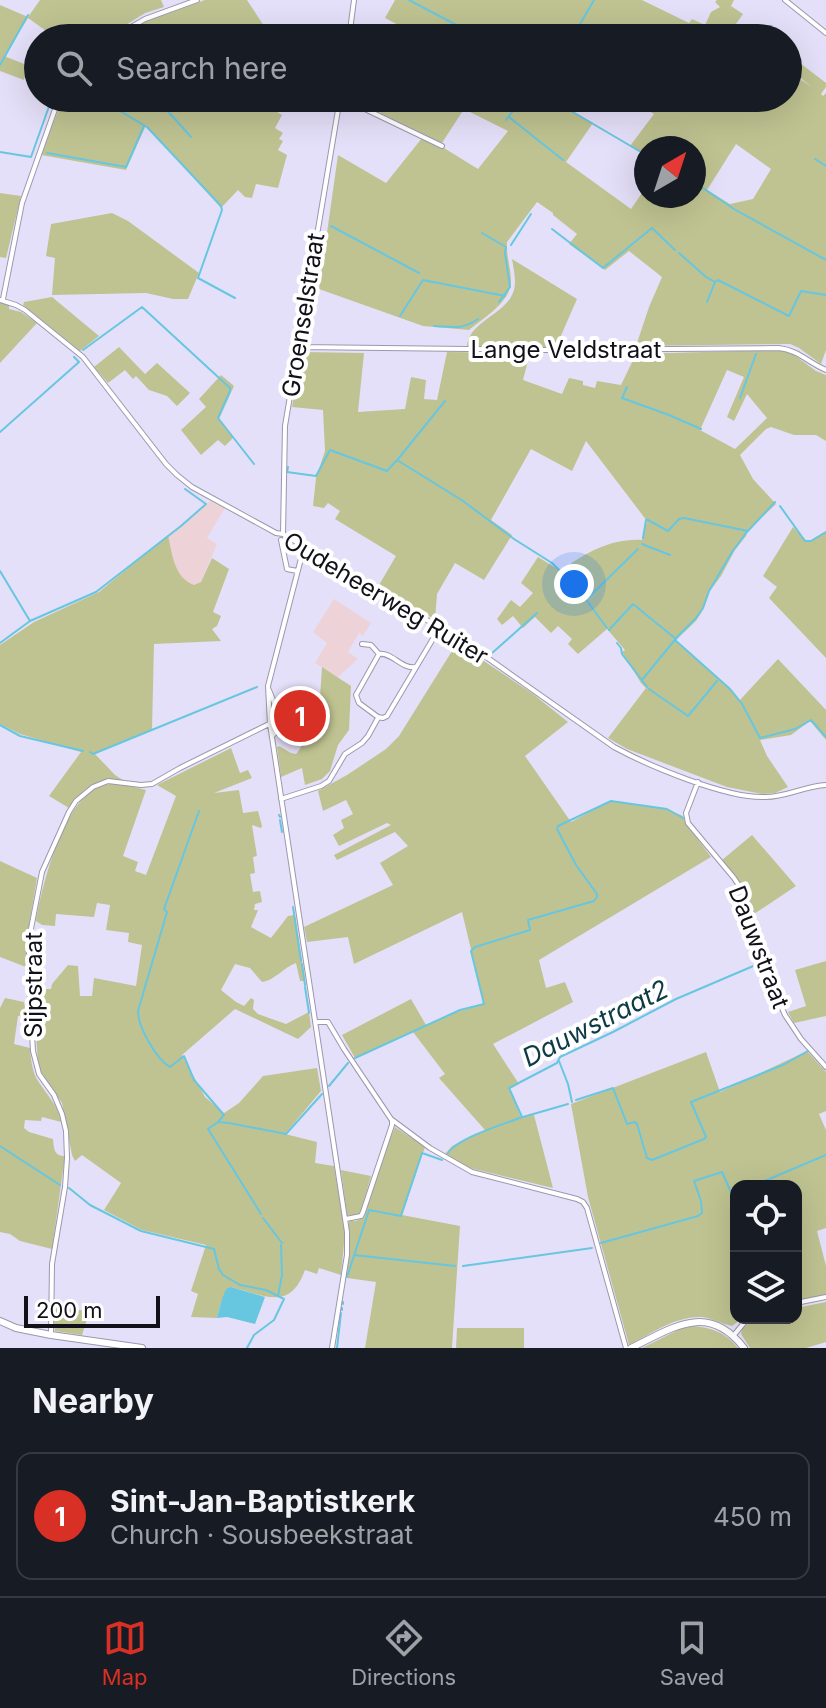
<!DOCTYPE html>
<html lang="en">
<head>
<meta charset="utf-8">
<style>
	:root { --surface:#171b24; --page:#242831; --text:#f1f3f6; --muted:#9ea1a6; --line:#363941; --accent:#d93025 }
	body { margin:0; font-family:Inter,sans-serif; background:var(--page); color:var(--text) }
	.controls { position:absolute; right:24px; bottom:24px; display:grid; overflow:hidden; border-radius:16px; box-shadow:0 8px 32px #0002 }
	.controls button { width:72px; height:72px; display:grid; place-items:center; padding:0; border:0; border-bottom:2px solid var(--line); background:var(--surface); color:var(--text); font:40px sans-serif }
	.compass { position:absolute; left:634px; top:136px; width:72px; height:72px; border-radius:50%; background:var(--surface); box-shadow:0 8px 32px #0002; rotate:39deg }
	.scale { position:absolute; left:24px; bottom:20px; width:136px; box-sizing:border-box; padding-left:8px; border:4px solid #121018; border-top:0; font-size:22px; line-height:28px; white-space:nowrap; color:#121018; -webkit-text-stroke:6px #fff; paint-order:stroke }
	.you { position:absolute; left:574px; top:584px; width:28px; height:28px; margin:-20px; border:6px solid #fff; border-radius:50%; background:#1a73e8; box-shadow:0 0 0 12px #1a73e833 }
	.badge { display:grid; place-items:center; width:52px; height:52px; border-radius:50%; background:var(--accent); color:#fff; font-size:26px; font-weight:700 }
	.pin { position:absolute; translate:-50% -50%; border:4px solid #fff; box-shadow:0 2px 8px #0006 }
	.list { margin:0; padding:0; list-style:none }
	h2 { display:flex; justify-content:space-between; align-items:center; height:104px; margin:0; padding:0 32px; font-size:34px }
	h2 small { font-size:26px; font-weight:400; color:var(--muted) }
	.list li { display:grid; grid-template-columns:52px 1fr auto; gap:24px; align-items:center; box-sizing:border-box; height:128px; margin:0 16px 16px; padding:0 16px; border:2px solid var(--line); border-radius:16px }
	.list b { display:block; font-size:30px; white-space:nowrap }
	.list p { margin:0; font-size:26px; white-space:nowrap; color:var(--muted) }
	.list em { font-size:26px; font-style:normal; color:var(--muted) }
	.icon { flex:none; width:44px; height:44px; fill:none; stroke:currentColor; stroke-width:2; stroke-linecap:round; stroke-linejoin:round }
	.map { position:relative; flex:none; width:826px; height:1348px; overflow:hidden }
	.search { position:absolute; background:var(--surface); box-shadow:0 8px 32px #0002; left:24px; right:24px; top:24px; height:88px; display:flex; align-items:center; gap:20px; box-sizing:border-box; padding:0 28px; border-radius:44px; color:var(--muted); font-size:30px }
	.sheet { height:248px; background:var(--surface) }
	nav { display:flex; justify-content:space-around; align-items:center; box-sizing:border-box; height:112px; border-top:2px solid var(--line); background:var(--surface); font-size:22px; color:var(--muted) }
	nav a { display:grid; justify-items:center; gap:4px }
	nav .on { color:var(--accent) }
	.map>svg:first-child { display:block }
</style>
</head>
<body>
<div class="map">
<svg width="826" height="1348" viewBox="0 0 826 1348">
	<rect width="100%" height="100%" fill="#e5e0f9"/>
	<path fill="#edd2d7" d="M210 501 225 508 207 538 217 544 194 598 152 548Z
		M334 599 371 623 363 636 359 633 348 652 358 659 338 677 315 663 327 643 313 632Z"/>
	<path fill="#bfc391" fill-rule="evenodd" d="M40 0H161L164 7 145 13 105 38H56L28 18 4 56 27 65 24 80 0 71V5L28 17Z
		M205 0H247L272 38H118L146 21Z
		M395 0H642L689 23 692 19 705 25 711 12 720 7 715 2 717 0H734L731 6 743 14 726 38H403L404 28 385 18Z
		M800 63 826 83V87L821 94 823 96 826 93V350L821 364 799 348 790 344 636 346 649 307 662 277 629 251 605 270 569 244 577 234 553 215V213L537 202 507 242C506 256 511 268 511 281 511 302 483 318 469 330L423 326 319 289 338 155 386 183 422 138 444 148 478 169 508 131 464 109 442 143 380 113 387 98H549L593 123 566 162 631 209 646 187V196H694V148H646V155L630 146 654 114 627 98H788V71L812 87 793 72ZM736 144 771 169 753 199 730 204 707 190Z
		M63 98H268L264 104 282 115 275 128 283 133 279 139 283 141 278 150 287 155 278 188 256 184 252 198 245 197 238 190 221 208 146 125 126 170 41 155Z
		M0 193 21 196 6 258 0 257Z
		M112 213 128 221 199 273 188 299H173L146 293 52 295 55 258 46 256 51 224Z
		M512 259 577 299 556 347 467 348C467 324 500 316 511 297 518 286 514 271 512 259Z
		M52 297 99 336 80 351 23 305 24 302Z
		M0 302 9 304V309L21 312 37 323 0 363Z
		M119 347 145 374 157 363 190 393 177 406 167 396 149 390 136 376 133 379 125 370 108 383 94 367Z
		M774 350 790 352 816 371 826 375V441L816 435H794L771 427 766 429 740 455 753 479 776 504 748 531 746 536 735 550 721 576 710 591 703 610 696 621 676 640 732 690 740 700 778 659 826 710V740L810 721 791 735 760 740 767 756 788 787 775 793 762 794 727 787 627 749 608 738 646 688 641 683 622 652 625 650 607 629 578 654 568 644 572 639 558 626 551 633 535 617 523 628 513 616 502 625 497 619 511 600 520 607 533 593 521 583 538 557 561 571C584 553 612 538 642 540L647 521 586 441 572 471 531 449 491 520 512 535 484 580 455 563 437 594 435 620 379 585 396 556 335 519 340 511 328 503 324 508 313 506 316 478 325 451 323 410 292 407 301 355 303 352 364 353 358 412 405 409 411 377 426 380 424 399 437 400 447 352 530 353 523 380 562 394 569 378 583 381V385L595 388 597 381 621 385 636 354ZM727 370 744 377 727 417 734 421 747 394 767 418 735 449 700 430Z
		M221 375 234 386 219 419 233 438 225 446 218 440 201 455 181 430 206 407 199 399Z
		M793 527 808 542 826 531V658L769 598 777 587 763 576Z
		M168 535C172 553 174 578 194 585L201 582 212 558 229 569 213 612 221 616 217 626 212 629 221 641 154 644 152 730 95 754 115 775 123 780C97 778 84 787 69 808L49 796 81 752 20 734 0 724V645L34 622 99 592Z
		M457 643 533 694 568 722 525 756 571 822 610 801 666 809 683 816 687 825 711 857 539 960 546 988 565 982 573 1002 493 1044 519 1084 510 1089 521 1118 534 1115 553 1188 470 1168 445 1154 452 1146 485 1130 439 1078 445 1074 413 1032 355 1058 342 1035 411 999 426 1025 453 1013 484 1004 462 912 354 964 348 937 307 942 304 927 393 885 380 863 408 846 395 832 337 860 334 855 391 825 387 823 339 846 333 835 344 828 341 820 353 814 346 800 323 811 318 791 347 775 386 749 399 736Z
		M322 667 351 686 349 730 338 745 330 771 322 779 305 785 302 768 281 777 277 747 279 746 291 753 296 754C306 744 299 735 318 729Z
		M231 748 240 773 248 770 252 778 214 793 239 790 243 813 258 811 262 826 261 828 252 825 257 856 253 857 255 873 250 874 253 892 260 891 262 902 255 904 254 910H258L251 927 271 938 288 916 295 915 305 981H300L296 963C284 967 274 981 262 982L250 968 235 964 221 990 236 1002 244 1006 251 998 254 1000 253 1009 258 1014 286 1024 309 1012 311 1027 298 1039 235 1009 182 1055 205 1097 224 1113 239 1103 263 1076 317 1068 321 1091 285 1134 317 1142 315 1163 334 1166 345 1233 341 1275 319 1268 317 1274 305 1270C290 1312 264 1295 231 1287L221 1302 217 1318 191 1317 198 1294 191 1291 206 1245 142 1230 104 1210 121 1183 82 1155 75 1161 72 1155 62 1103 41 1072 38 1064 33 989H51L52 984 68 965 78 966 80 996H92L94 978 136 986 142 945 128 942 129 933 106 930 110 905 97 903 94 917 56 914 55 926 42 925 36 921C42 886 64 796 103 785 116 782 133 787 146 790L123 856 138 862 135 871 146 875 176 796 157 785Z
		M752 835 796 886 754 914C746 893 737 876 722 860Z
		M0 861 37 878 27 938 26 967 0 957Z
		M826 961V1016L794 1023 788 1012 806 1006 795 970Z
		M5 998 24 1002 26 1015 18 1016 14 1044 30 1048C31 1059 32 1072 38 1081 47 1095 58 1105 61 1122L42 1117 41 1121 25 1120 24 1128 29 1132 53 1139C54 1149 54 1156 65 1156L52 1249 20 1241 10 1234 0 1232V1008Z
		M807 1051 826 1072V1111L819 1114 826 1130V1228L817 1231 826 1266V1295L796 1301V1186H736V1318H743L732 1326C722 1324 712 1318 701 1317 676 1316 650 1334 629 1345L588 1197 571 1104 706 1052 720 1092Z
		M395 1127 425 1147 402 1215 460 1226 452 1348H365L376 1282 347 1278 349 1221H356L364 1217 380 1164Z
		M341 1170 371 1176 361 1212 359 1215H347Z
		M826 1302V1342L806 1348H750L741 1334 742 1329 755 1318H796V1308Z
		M53 1308 81 1310 88 1316 82 1335 55 1331Z
		M694 1326C713 1328 726 1333 738 1348H642L680 1329Z
		M457 1328H524V1348H456Z"/>
	<path fill="#67c6e0" d="M231 1287 265 1297 255 1324 227 1317 217 1318 221 1302 226 1289Z"/>
	<g fill="none" stroke-linecap="round" stroke-linejoin="round">
		<path stroke="#67c6e0" stroke-width="2" d="M409 0 481 38
			M556 30 571 38
			M572 38 594 0
			M0 65 28 15
			M98 98 147 127 221 206 222 210 198 278 235 298
			M156 98 191 137
			M498 98 515 107
			M549 98 646 155
			M513 109 521 98
			M509 117 563 160
			M506 120 512 112
			M0 152 31 157 52 98
			M47 153 126 167 144 126
			M815 159 826 166
			M694 182 734 209 826 260
			M331 226 419 273
			M552 229 603 268 652 228 675 250
			M482 233 506 247 505 253 510 287 499 302
			M511 245 531 214
			M679 253 706 277 715 282
			M707 302 715 282 718 280 789 316 801 291 826 295
			M400 316 423 280 505 296
			M434 326C453 327 462 330 478 319
			M83 350 142 307 230 388V391L218 418 254 464
			M627 387 622 398 669 415 701 429
			M740 398 756 354
			M0 432 79 362 74 357
			M398 459 445 401
			M288 467 287 472 316 476 330 450 387 471 397 460 463 501 514 539 552 563 572 582
			M780 506 805 541H811L826 532
			M643 538 646 520H648L668 531 679 519 684 518 748 531
			M642 544 670 555
			M0 571 30 621 0 643
			M576 586 607 628
			M588 598 638 549
			M30 621 96 592 181 526 206 504 185 489
			M609 630 633 604 676 639
			M675 640 730 689 742 704 760 738 795 729 811 720 826 737
			M617 643 621 648 622 654 647 687
			M491 654 537 613
			M642 680 678 636 696 618 703 608 709 591 732 552 746 533 775 502
			M649 689 688 716 717 681
			M0 725 20 736 83 751
			M90 752 93 754 257 687
			M199 811 164 909 167 912 138 1011C138 1027 156 1059 170 1067L184 1056 194 1080 224 1115 218 1122
			M279 815 280 817
			M280 820 282 832
			M293 907 301 961
			M302 964 305 985
			M305 987 309 1013
			M355 1058 460 1010 484 1004 471 951 475 947 530 930 528 920 594 901 597 897V894L576 865 557 829 558 826 611 801 667 809 683 818
			M559 1061 568 1084 572 1102
			M329 1086 348 1063
			M576 1100 613 1088 627 1124 635 1122 637 1124 647 1158 652 1160 704 1139 706 1137 691 1102 783 1065 808 1051
			M523 1117 568 1104
			M0 1146 60 1185
			M448 1153C459 1137 503 1125 522 1117L509 1088 557 1063 560 1057 613 1032 676 999 758 964
			M753 1186 826 1155
			M69 1188 90 1205 141 1231 214 1249 219 1269 223 1275 240 1285 266 1290 284 1299 274 1320 254 1335 247 1348
			M261 1214 208 1129 218 1122 229 1123 286 1134 322 1094
			M263 1218 282 1243
			M601 1243 698 1216 702 1213 701 1201 694 1181 722 1172 731 1192 736 1193
			M354 1255 455 1266
			M463 1266 592 1248
			M347 1277 369 1210 401 1216 422 1153 442 1160
			M278 1296 282 1275 281 1245
			M343 1304V1302
			M342 1310V1308
			M337 1348 341 1313"/>
		<g stroke="#9c97af" stroke-width="6">
			<path id="street" d="M785 0 826 33
				M112 38 145 19 197 0
				M349 38 354 0
				M342 98 442 146
				M3 299 22 203 59 98
				M0 300 16 305 25 310 83 357 166 464 177 475 192 487 276 533 283 534 472 647 614 747C649 766 727 799 766 797 786 797 805 786 826 785
				M299 347 543 350 779 348C798 350 809 363 826 370
				M283 534 285 426 340 98
				M281 540 287 569 297 571
				M304 547 268 686 270 724 347 1232V1255L332 1348
				M362 644 371 645 379 654
				M415 667C401 669 392 652 379 654L356 695 359 703 378 717 383 718 387 716 440 627
				M269 690 277 710 275 733 272 736
				M698 782 686 813 688 823 734 878 744 893 752 915 762 962 785 1015 801 1039 826 1067
				M281 799 321 786 329 781 345 754 362 743 368 736 378 718
				M315 1022H328L344 1049 391 1119 430 1148 472 1172 577 1199 583 1202 587 1208 626 1348
				M346 1219 361 1216 363 1212 392 1125V1121
				M796 1303 826 1297
				M51 1335 52 1264 65 1187 67 1158 66 1131 62 1114 54 1095 39 1074 33 1051 29 982V939L42 872 69 812 76 801 93 787 108 781 141 785 152 784 180 768 269 724
				M734 1335 748 1318"/>
		</g>
		<g stroke="#9c97af" stroke-width="8">
			<path id="secondary" d="M0 1321 16 1328 51 1335 142 1348
				M631 1348C674 1327 708 1302 744 1348"/>
		</g>
		<use href="#street" stroke="#fff" stroke-width="4"/>
		<use href="#secondary" stroke="#fff" stroke-width="6"/>
	</g>
	<g text-anchor="middle" dominant-baseline="central" stroke-width="8" stroke-linejoin="round" paint-order="stroke">
		<g font-size="24" fill="#121018" stroke="#fff">
			<text transform="translate(303 315) rotate(-81)">Groenselstraat</text>
			<text x="566" y="349">Lange Veldstraat</text>
			<text transform="translate(386 598) rotate(31)">Oudeheerweg Ruiter</text>
			<text transform="translate(759 947) rotate(69)">Dauwstraat</text>
			<text transform="translate(33 985) rotate(-90)">Sijpstraat</text>
		</g>
		<g font-size="26" font-style="italic" fill="#0d3a45" stroke="#fff">
			<text transform="translate(595 1023) rotate(-27)">Dauwstraat2</text>
		</g>
	</g>
</svg>
<div class="controls">
<button><svg class="icon" aria-label="locate" viewBox="0 0 24 24"><circle cx="12" cy="12" r="6"/><path d="M12 2v4M12 18v4M2 12h4M18 12h4"/></svg></button>
<button><svg class="icon" aria-label="layers" viewBox="0 0 24 24"><path d="M12 4l9 5-9 5-9-5zM3 14l9 5 9-5"/></svg></button>
</div>
<svg class="compass" viewBox="-18 -18 36 36"><path d="M0-13l5 13h-10z" fill="#e53935"/><path d="M0 13l5-13h-10z" fill="#9ea1a6"/></svg>
<div class="scale">200 m</div>
<div class="you"></div>
<div class="pin badge" style="left:300px;top:716px">1</div>
<div class="search"><svg class="icon" aria-label="search" viewBox="0 0 24 24"><circle cx="10" cy="10" r="6"/><path d="M15 15l6 6"/></svg>Search here</div>
</div>
<section class="sheet">
<h2>Nearby<small></small></h2>
<ul class="list">
<li><span class="badge">1</span><div><b>Sint-Jan-Baptistkerk</b><p>Church · Sousbeekstraat</p></div><em>450 m</em></li>
</ul>
</section>
<nav>
<a class="on"><svg class="icon" aria-label="map" viewBox="0 0 24 24"><path d="M3 6l6-2 6 2 6-2v14l-6 2-6-2-6 2zM9 4v14M15 6v14"/></svg>Map</a>
<a><svg class="icon" aria-label="directions" viewBox="0 0 24 24"><path d="M12 3l9 9-9 9-9-9zM9 14v-3h6M13 9l2 2-2 2"/></svg>Directions</a>
<a><svg class="icon" aria-label="saved" viewBox="0 0 24 24"><path d="M7 4h10v16l-5-4-5 4z"/></svg>Saved</a>
</nav>
</body>
</html>
